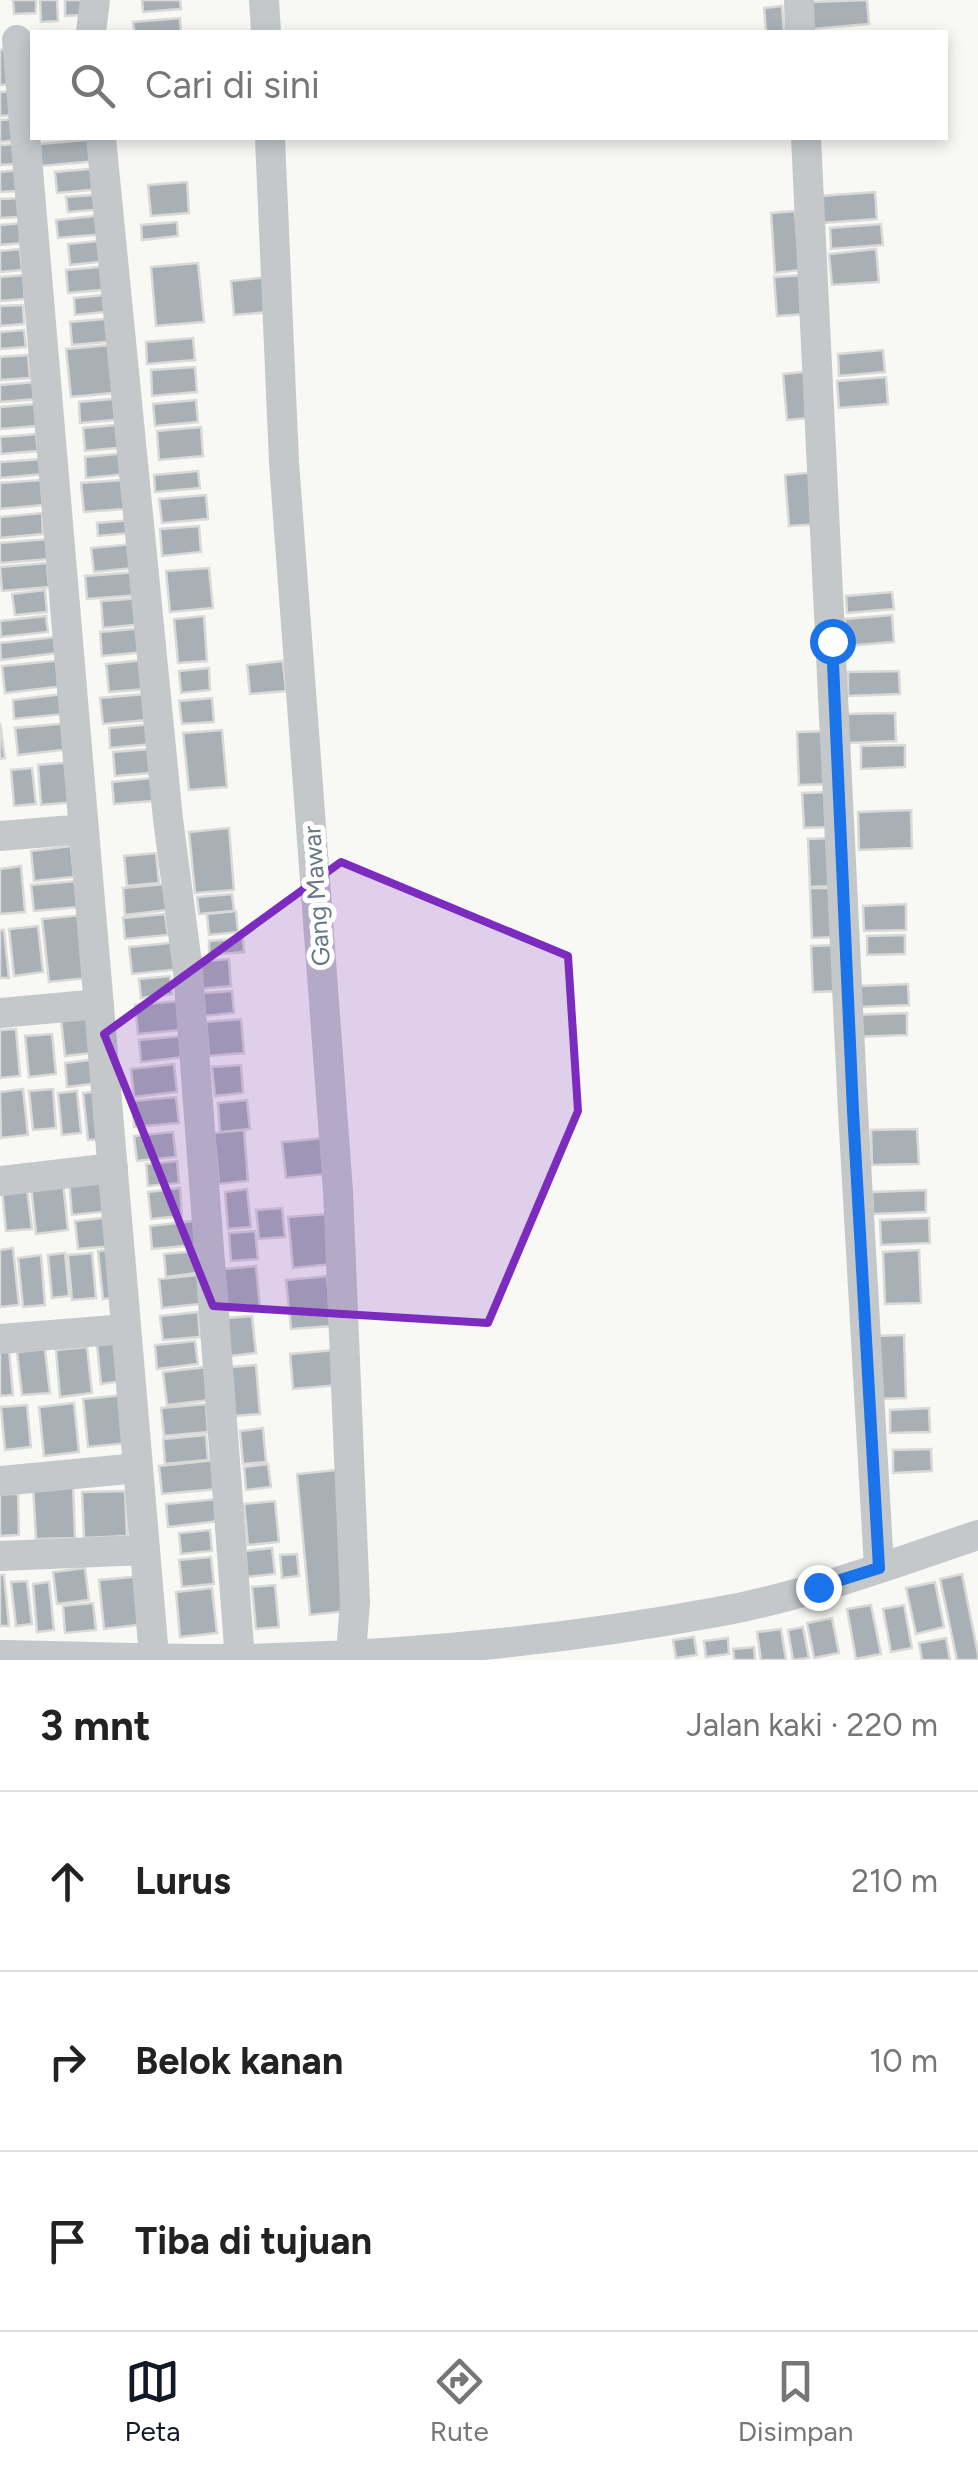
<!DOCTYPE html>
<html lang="id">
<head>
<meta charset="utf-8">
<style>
	:root { --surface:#fff; --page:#f2f2f2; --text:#222; --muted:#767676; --line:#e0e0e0; --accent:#111827 }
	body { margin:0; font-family:Figtree,sans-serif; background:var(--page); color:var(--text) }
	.stop { position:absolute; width:30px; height:30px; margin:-22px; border:8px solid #1a73e8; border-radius:50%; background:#fff }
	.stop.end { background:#1a73e8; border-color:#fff; box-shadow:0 2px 10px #0008 }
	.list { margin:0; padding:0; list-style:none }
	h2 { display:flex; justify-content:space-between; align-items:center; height:130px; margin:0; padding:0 40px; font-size:42px }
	h2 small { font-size:32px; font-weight:400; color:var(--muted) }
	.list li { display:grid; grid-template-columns:65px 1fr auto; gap:30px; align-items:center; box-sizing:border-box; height:180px; padding:0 40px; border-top:2px solid var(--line) }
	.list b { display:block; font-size:38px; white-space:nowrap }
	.list em { font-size:32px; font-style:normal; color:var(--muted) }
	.icon { flex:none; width:55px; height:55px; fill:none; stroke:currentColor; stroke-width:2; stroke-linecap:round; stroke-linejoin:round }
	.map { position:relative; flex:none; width:978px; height:1660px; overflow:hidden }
	.search { position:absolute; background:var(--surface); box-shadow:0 5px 15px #0003; left:30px; right:30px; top:30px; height:110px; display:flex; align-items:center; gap:25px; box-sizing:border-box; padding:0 35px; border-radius:0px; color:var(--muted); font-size:38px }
	.sheet { height:670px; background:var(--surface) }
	nav { display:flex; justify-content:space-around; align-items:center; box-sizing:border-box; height:140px; border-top:2px solid var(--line); background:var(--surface); font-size:28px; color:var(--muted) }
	nav a { display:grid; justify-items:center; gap:5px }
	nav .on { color:var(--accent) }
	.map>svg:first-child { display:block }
</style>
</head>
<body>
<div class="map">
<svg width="978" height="1660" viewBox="0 0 978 1660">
	<rect width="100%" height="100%" fill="#f8f8f5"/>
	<path fill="#a8b0b6" stroke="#d9d9d8" stroke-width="2.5" d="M13 0H36V13L14 14Z
		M40 0H57L58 21 41 22Z
		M65 0H82V15L65 16Z
		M142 0H180L181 9 143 12Z
		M867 0 869 24 813 29 811 2Z
		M782 6 784 32H766L764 8Z
		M180 18 181 32H134L133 22Z
		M9 49 12 84 0 85V50Z
		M14 91 15 115 0 116V92Z
		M17 119 19 140 0 142V120Z
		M96 139 98 161 41 166 40 144Z
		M17 144 18 164 0 165V145Z
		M100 168 102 189 57 193 55 172Z
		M18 170 20 191 0 192V172Z
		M187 182 189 213 151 216 148 185Z
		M875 192 877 219 822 223 820 196Z
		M104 194 106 209 68 212 66 197Z
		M19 198 21 217 0 218V199Z
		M795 211 800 270 775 273 771 213Z
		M104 215 105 234 58 238 56 220Z
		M177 222 178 236 142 240 141 225Z
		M22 223 24 243 0 245V225Z
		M881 224 883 245 831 249 830 228Z
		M107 240 109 261 70 265 68 244Z
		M20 249 22 270 0 272V251Z
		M876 249 879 282 832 285 829 254Z
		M198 263 204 322 156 326 151 267Z
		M110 266 112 289 68 293 66 270Z
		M23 275 25 299 0 301V277Z
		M805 275 808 314 777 316 774 277Z
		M268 277 271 312 234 315 231 281Z
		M113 294 115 311 75 315 74 298Z
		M23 305 24 324 0 326V306Z
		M116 318 118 341 72 345 70 322Z
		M24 330 26 347 0 349V332Z
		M193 338 195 360 147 364 146 342Z
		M120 344 124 392 71 397 66 349Z
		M883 350 885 372 839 376 838 354Z
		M28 355 30 378 0 380V357Z
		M195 367 197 392 152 396 151 370Z
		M815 371 818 417 787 420 783 374Z
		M886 377 888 404 839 408 837 381Z
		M35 382 37 399 0 402V385Z
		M123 398 125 419 80 423 79 402Z
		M196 400 198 422 155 426 153 404Z
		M36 404 38 426 0 429V407Z
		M125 424 127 447 85 451 83 428Z
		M201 427 203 456 159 460 157 431Z
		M36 434 38 451 1 454 0 437Z
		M126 453 128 474 86 478 85 457Z
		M42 459 44 474 0 478V462Z
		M198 471 200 488 155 492 154 475Z
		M815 472 820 524 789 526 785 475Z
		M41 480 43 505 0 509V483Z
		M122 480 124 509 84 512 81 483Z
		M206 495 208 519 162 523 159 499Z
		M42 513 43 534 0 538V517Z
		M130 520 131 533 98 536 97 523Z
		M199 526 201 552 162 556 160 529Z
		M48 539 50 559 0 563V543Z
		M132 544 134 568 94 572 91 548Z
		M47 563 49 587 2 591 0 567Z
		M209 568 213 608 170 612 166 571Z
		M137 572 139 595 87 599 85 576Z
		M45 590 47 612 15 615 12 594Z
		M892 592 894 609 847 613 846 596Z
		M142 598 144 624 103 628 101 601Z
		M892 615 894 642 847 646 845 619Z
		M46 616 48 632 1 637 0 621Z
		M204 616 207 661 178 663 174 619Z
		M144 628 146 652 102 656 100 632Z
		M56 637 58 653 1 660 0 643Z
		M63 660 65 686 5 693 2 666Z
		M143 660 146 689 109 692 106 664Z
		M283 661 286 691 250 694 247 665Z
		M209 668 210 690 181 693 179 671Z
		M899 671 900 694 848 696V672Z
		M63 694 65 714 14 719 13 700Z
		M145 694 147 720 103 724 100 698Z
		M212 698 214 722 182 724 179 701Z
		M895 713 896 741 847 743 846 714Z
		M0 723 5 758 0 759Z
		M69 723 71 749 18 755 15 728Z
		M152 724 153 744 110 748 109 728Z
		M222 730 227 787 189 790 183 733Z
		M832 731 834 784 799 785 797 732Z
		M905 745V767L861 769V746Z
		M149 749 151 773 115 776 113 752Z
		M72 762 75 802 41 805 38 765Z
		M32 768 36 804 14 806 11 770Z
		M152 778 154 801 114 804 112 782Z
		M828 792 829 827 804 828 802 793Z
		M911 810 912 848 859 850 858 812Z
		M229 828 234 890 195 893 189 832Z
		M835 838 836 886 810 887 808 839Z
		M71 846 74 877 34 881 31 851Z
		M156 853 159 883 127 886 124 856Z
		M21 866 25 912 0 914V869Z
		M76 881 79 907 34 911 31 885Z
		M166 884 168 910 125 915 123 888Z
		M810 888H840L841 937 812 938Z
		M232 894 234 911 199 914 197 897Z
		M906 904V930L864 931 863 906Z
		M236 911 238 932 209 935 207 914Z
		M165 914 168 935 125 939 123 918Z
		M81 915 88 978 49 982 42 919Z
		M38 926 43 972 14 976 9 929Z
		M0 930H4L9 978H0Z
		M905 935V954L867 955V936Z
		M243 938 244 952 209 955V941Z
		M179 942 182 969 132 974 129 947Z
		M841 945 842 991 813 992 811 946Z
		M229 959 231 986 198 989 195 962Z
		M170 976 172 994 141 998 139 979Z
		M908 984 909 1005 860 1007 859 986Z
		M232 991 234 1013 205 1016 203 993Z
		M178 1001 181 1030 138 1034 135 1005Z
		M907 1013V1035L853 1037 852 1015Z
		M90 1017 93 1053 65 1056 61 1019Z
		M241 1019 244 1053 209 1056 206 1022Z
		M16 1029 20 1076 0 1078V1030Z
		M52 1034 56 1074 29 1077 25 1036Z
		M182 1036 184 1057 141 1062 139 1040Z
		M97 1059 100 1083 67 1087 65 1063Z
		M174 1064 177 1092 134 1097 131 1069Z
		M241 1065 243 1093 215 1096 212 1067Z
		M23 1089 28 1135 1 1138 0 1092Z
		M53 1089 56 1128 33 1130 29 1091Z
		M77 1091 81 1133 62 1135 58 1093Z
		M100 1091 105 1139 88 1140 83 1093Z
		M176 1097 179 1123 134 1127 132 1101Z
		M247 1100 250 1129 220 1132 218 1103Z
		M917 1129 919 1164 872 1165 871 1130Z
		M244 1130 248 1181 219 1184 214 1133Z
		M173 1132 176 1157 137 1161 134 1136Z
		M324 1138 327 1174 286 1178 282 1142Z
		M177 1161 179 1183 148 1186 146 1164Z
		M108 1177 111 1211 72 1215 69 1181Z
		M63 1182 68 1230 36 1234 31 1186Z
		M27 1188 32 1229 6 1231 2 1190Z
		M180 1188 182 1216 151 1219 148 1192Z
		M247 1189 251 1227 228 1229 225 1192Z
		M926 1190V1212L873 1214 872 1192Z
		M282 1208 285 1237 259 1239 256 1210Z
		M328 1214 333 1264 293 1268 288 1217Z
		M111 1217 113 1246 78 1249 75 1221Z
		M929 1218 930 1243 881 1245 880 1220Z
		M194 1221 196 1245 152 1249 150 1226Z
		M255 1231 258 1259 231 1261 229 1233Z
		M13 1248 19 1305 0 1307V1250Z
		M116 1249 121 1297 103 1299 98 1251Z
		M919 1250 921 1303 885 1304 883 1252Z
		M195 1251 197 1273 166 1277 164 1254Z
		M65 1253 69 1296 52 1298 48 1255Z
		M92 1253 96 1298 72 1300 68 1255Z
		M41 1255 45 1305 23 1307 18 1258Z
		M256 1266 260 1308 228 1311 224 1269Z
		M206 1274 209 1303 162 1308 159 1279Z
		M327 1276 332 1326 291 1329 286 1280Z
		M198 1312 200 1337 163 1340 160 1316Z
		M252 1316 256 1353 230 1356 227 1318Z
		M904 1335 906 1398 877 1399 875 1336Z
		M195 1341 198 1364 157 1369 155 1345Z
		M120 1343 123 1381 101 1384 97 1345Z
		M87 1347 92 1393 60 1397 56 1350Z
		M45 1349 50 1393 22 1395 17 1352Z
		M9 1350 13 1395 0 1396V1351Z
		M335 1350 339 1385 293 1389 290 1354Z
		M256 1365 260 1414 235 1416 230 1367Z
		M206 1367 210 1400 167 1405 163 1372Z
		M124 1395 129 1443 88 1447 83 1399Z
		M74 1403 79 1452 44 1456 39 1407Z
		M206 1404 208 1432 164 1436 161 1408Z
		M27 1405 31 1447 5 1450 1 1407Z
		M929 1408 930 1432 890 1433V1410Z
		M263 1428 266 1462 243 1464 240 1431Z
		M206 1435 208 1460 165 1464 163 1439Z
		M931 1449 932 1471 893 1473V1450Z
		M215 1460 218 1489 162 1494 159 1466Z
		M268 1464 271 1487 246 1490 244 1467Z
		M336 1470 349 1611 310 1615 297 1474Z
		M73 1483 75 1538 36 1539 33 1485Z
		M125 1491 127 1536 84 1538 82 1492Z
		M0 1494H18L19 1535 0 1536Z
		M217 1499 220 1521 168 1527 166 1504Z
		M275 1501 279 1542 248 1545 244 1504Z
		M210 1530 212 1551 181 1554 179 1533Z
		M272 1548 275 1574 247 1577 245 1551Z
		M297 1554 299 1576 282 1578 280 1555Z
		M211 1557 214 1584 182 1587 179 1560Z
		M85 1568 89 1600 57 1604 53 1572Z
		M962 1574 978 1654V1660H957L940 1579Z
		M0 1575H4L9 1626H0Z
		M142 1576 146 1624 104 1629 99 1580Z
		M27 1581 32 1624 16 1626 11 1582Z
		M49 1582 54 1630 37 1632 33 1584Z
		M935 1582 944 1627 916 1634 906 1588Z
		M275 1585 279 1627 256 1629 252 1587Z
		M212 1588 217 1633 180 1637 176 1592Z
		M93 1603 96 1630 65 1633 63 1606Z
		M871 1605 881 1654 856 1659 847 1609Z
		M904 1605 912 1648 891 1652 883 1609Z
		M832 1618 839 1653 814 1658 807 1623Z
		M803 1627 809 1658 793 1660 788 1630Z
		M781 1629 786 1660H761L757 1632Z
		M694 1637 697 1655 676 1658 673 1640Z
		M728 1638 729 1654 706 1657 704 1641Z
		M946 1638 950 1660H922L919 1643Z
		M754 1647 755 1660H734L733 1649Z"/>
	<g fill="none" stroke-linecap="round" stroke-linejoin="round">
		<path stroke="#c4c8cb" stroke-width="30" d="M264 0 266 32
			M799 0 800 32
			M91 32 95 0
			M17 40 154 1656
			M101 138 168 819 188 971 240 1660
			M270 138 284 462 338 1191 355 1602 351 1654
			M806 138 853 1111 879 1568
			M0 836 84 829
			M0 1013 99 1004
			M0 1181 113 1168
			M0 1339 126 1329
			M0 1481 138 1468
			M0 1556 145 1550
			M0 1655C81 1656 162 1660 242 1659 402 1656 560 1641 717 1612 806 1596 892 1564 978 1535"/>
	</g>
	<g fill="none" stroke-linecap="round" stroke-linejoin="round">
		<path stroke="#1a73e8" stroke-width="12" d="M818 1587 879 1568 853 1111 832 641"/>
	</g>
	<path fill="#7b2cbf" fill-opacity="0.2" stroke="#7b2cbf" stroke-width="8" stroke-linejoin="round" d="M341 862 568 956 578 1111 488 1323 213 1306 104 1034Z"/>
	<g text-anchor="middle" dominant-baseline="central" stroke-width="10" stroke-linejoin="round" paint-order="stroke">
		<g font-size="25" fill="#687785" stroke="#fff">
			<text transform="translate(316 896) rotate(-94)">Gang Mawar</text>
		</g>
	</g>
</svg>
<div class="stop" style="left:832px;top:641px"></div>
<div class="stop end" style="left:818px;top:1587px"></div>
<div class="search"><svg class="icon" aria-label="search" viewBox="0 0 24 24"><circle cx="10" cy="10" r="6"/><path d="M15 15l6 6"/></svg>Cari di sini</div>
</div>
<section class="sheet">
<h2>3 mnt<small>Jalan kaki · 220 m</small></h2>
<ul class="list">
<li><svg class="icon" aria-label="ahead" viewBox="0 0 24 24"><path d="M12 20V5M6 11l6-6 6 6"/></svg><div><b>Lurus</b></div><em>210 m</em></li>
<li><svg class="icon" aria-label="right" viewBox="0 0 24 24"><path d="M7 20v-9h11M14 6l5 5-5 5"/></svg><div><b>Belok kanan</b></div><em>10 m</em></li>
<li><svg class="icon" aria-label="arrive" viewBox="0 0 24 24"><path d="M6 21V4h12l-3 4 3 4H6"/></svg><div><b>Tiba di tujuan</b></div></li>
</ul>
</section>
<nav>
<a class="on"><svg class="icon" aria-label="map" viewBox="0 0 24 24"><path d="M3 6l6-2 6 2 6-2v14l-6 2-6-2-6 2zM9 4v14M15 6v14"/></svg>Peta</a>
<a><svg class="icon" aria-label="directions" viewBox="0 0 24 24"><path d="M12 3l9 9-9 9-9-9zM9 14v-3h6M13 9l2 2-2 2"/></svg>Rute</a>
<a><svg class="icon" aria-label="saved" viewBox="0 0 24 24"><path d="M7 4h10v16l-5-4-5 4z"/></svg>Disimpan</a>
</nav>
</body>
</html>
